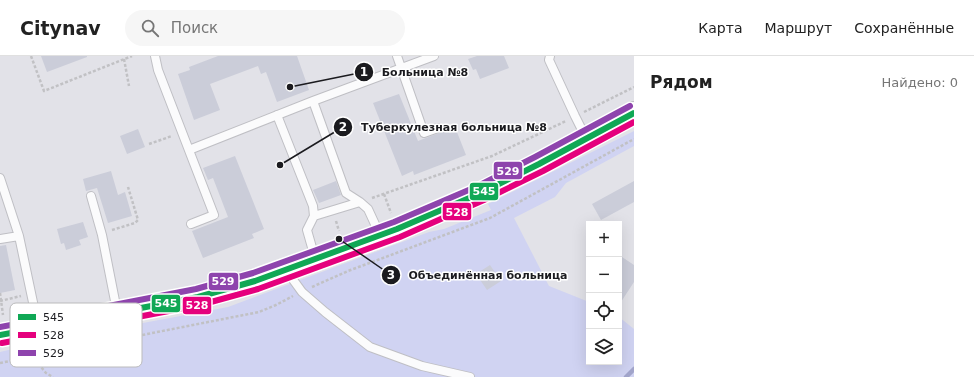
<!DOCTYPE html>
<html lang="ru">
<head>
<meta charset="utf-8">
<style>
	:root { --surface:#fff; --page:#f6f6f6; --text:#222; --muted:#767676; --line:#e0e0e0 }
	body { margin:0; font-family:"DejaVu Sans",sans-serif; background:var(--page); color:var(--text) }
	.controls { position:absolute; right:12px; bottom:12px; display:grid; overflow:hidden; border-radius:0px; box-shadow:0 4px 16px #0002 }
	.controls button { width:36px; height:36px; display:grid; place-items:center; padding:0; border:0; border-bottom:1px solid var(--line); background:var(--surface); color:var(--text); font:20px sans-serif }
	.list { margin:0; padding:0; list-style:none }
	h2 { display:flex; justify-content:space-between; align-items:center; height:52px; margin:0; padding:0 16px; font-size:17px }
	h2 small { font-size:13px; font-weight:400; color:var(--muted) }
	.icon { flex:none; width:22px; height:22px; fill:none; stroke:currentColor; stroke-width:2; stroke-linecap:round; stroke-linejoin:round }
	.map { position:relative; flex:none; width:634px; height:321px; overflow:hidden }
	header { display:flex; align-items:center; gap:24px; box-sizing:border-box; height:56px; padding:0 20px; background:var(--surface); border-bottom:1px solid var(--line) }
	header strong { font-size:19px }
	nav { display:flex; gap:22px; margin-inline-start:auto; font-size:14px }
	.search { width:280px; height:36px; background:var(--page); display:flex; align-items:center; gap:10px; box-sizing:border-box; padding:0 14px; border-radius:22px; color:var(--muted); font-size:15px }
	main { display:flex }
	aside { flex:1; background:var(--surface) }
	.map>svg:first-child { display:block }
</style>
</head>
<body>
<header>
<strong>Citynav</strong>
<div class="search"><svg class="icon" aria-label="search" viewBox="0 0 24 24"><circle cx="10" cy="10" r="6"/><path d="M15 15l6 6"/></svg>Поиск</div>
<nav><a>Карта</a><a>Маршрут</a><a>Сохранённые</a></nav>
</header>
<main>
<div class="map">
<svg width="634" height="321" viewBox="0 0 634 321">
	<rect width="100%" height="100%" fill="#e2e2e8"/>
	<path fill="#d0d3f2" d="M634 75V90L566 127 555 141 514 162 549 230 589 246V306H619V261L634 273V321H0V296L42 286 228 251 429 176 444 173 491 154 488 148Z"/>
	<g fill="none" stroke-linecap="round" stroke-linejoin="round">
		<path stroke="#a2a5cb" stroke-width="4.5" d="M626 321 634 313"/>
	</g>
	<path fill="#cbcdd9" d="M41 0H87V1L47 16Z
		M218 0H297L309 34 277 46 266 16 261 18 258 10 210 28 220 54 194 64 178 18 190 14 189 11Z
		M477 0H504L509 12 480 23 476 13 473 14 468 3Z
		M399 38 418 85 455 71 466 99 414 119 413 115 402 120 373 47Z
		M138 73 145 91 127 98 120 80Z
		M235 100 264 173 252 178 254 182 203 202 192 175 228 161 213 122 208 124 203 112Z
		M111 115 118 139 125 136 132 160 108 167 97 132 86 135 83 123Z
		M336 125 341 139 319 147 313 134Z
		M634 125V146L601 164 592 148Z
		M83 166 88 181 79 184 81 189 66 194 64 187 61 188 57 173Z
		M6 189 15 234 0 237V190Z
		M619 199 634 209V226L619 249Z
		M490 209 501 225 487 234 476 218Z"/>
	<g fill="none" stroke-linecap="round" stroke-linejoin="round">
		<g stroke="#bfbfc4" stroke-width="10">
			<path id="service" d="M155 0 158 14 214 159 191 168
				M397 0 424 77 438 72
				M550 0 549 4 575 60 586 82
				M313 45 346 137 360 146
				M277 59 313 150 314 160
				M189 94 313 45 434 0
				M0 122 19 180 38 270
				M91 140 102 179 117 255
				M0 183 19 180
				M315 202 307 174 314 160 360 146 368 153 380 179
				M286 214 302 236 325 256 370 291 422 310 470 321"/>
		</g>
		<g stroke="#bfbfc4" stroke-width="24">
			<path id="secondary" d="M0 279 198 241 255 225 397 173 481 137 539 108 634 57"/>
		</g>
		<path stroke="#c1c1c4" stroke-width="2.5" stroke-dasharray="3 2" stroke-linecap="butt" d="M31 0 44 35 132 0
			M124 3 129 30
			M584 56 634 31
			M149 88 172 80
			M384 138 391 157
			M372 142 492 100 566 65
			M336 165 339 175
			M112 174 135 167 138 164 128 131
			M312 231 348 215 490 162 634 83
			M0 237 3 259
			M0 245 21 240
			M22 292 23 302
			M32 300 46 317 53 321
			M0 307 259 256 276 249 293 240"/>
		<use href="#service" stroke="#fbfbfc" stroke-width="8"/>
		<use href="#secondary" stroke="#fbfbfc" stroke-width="22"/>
		<g stroke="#fff" stroke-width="9">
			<path id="bus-1" d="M0 279 198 241 255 225 397 173 481 137 539 108 634 57"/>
		</g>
		<g stroke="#fff" stroke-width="9">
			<path id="bus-2" d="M2 287 200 249 258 233 400 181 484 144 543 115 634 66"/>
		</g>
		<g stroke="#fff" stroke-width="9">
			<path id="bus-3" d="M0 271 196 233 253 217 394 166 478 130 535 101 630 50"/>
		</g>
		<use href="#bus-1" stroke="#10a855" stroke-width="6"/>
		<use href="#bus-2" stroke="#e5007d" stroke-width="6"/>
		<use href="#bus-3" stroke="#8e44ad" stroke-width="6"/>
	</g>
	<rect x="10" y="247" width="132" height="64" rx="6" fill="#fff" stroke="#bbbbbc" stroke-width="1"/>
	<rect x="18" y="258" width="18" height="6" fill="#10a855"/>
	<rect x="18" y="276" width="18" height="6" fill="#e5007d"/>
	<rect x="18" y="294" width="18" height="6" fill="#8e44ad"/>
	<g font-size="11" fill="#1b1b1f">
		<text x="43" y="265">545</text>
		<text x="43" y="283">528</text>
		<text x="43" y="301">529</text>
	</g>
	<path fill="none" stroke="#1b1b1f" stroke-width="1.5" d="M290 31L364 16M280 109L343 71M339 183L391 219"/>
	<g fill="#1b1b1f" stroke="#fff" stroke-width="1.5">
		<circle cx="290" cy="31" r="4"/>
		<circle cx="280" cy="109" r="4"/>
		<circle cx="339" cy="183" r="4"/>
		<circle cx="364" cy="16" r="10"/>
		<circle cx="343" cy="71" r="10"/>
		<circle cx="391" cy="219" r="10"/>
	</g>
	<g font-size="12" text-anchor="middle" font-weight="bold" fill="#fff">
		<text x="364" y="20">1</text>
		<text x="343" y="75">2</text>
		<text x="391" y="223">3</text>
	</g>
	<g font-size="11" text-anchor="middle" font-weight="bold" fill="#1b1b1f" stroke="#fff" stroke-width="3" stroke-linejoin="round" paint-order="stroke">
		<text x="425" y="20">Больница №8</text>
		<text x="454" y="75">Туберкулезная больница №8</text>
		<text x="488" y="223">Объединённая больница</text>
	</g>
	<g stroke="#fff" stroke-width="1.5">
		<rect x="493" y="105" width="30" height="19" rx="4" fill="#8e44ad"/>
		<rect x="469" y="126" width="30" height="19" rx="4" fill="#10a855"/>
		<rect x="442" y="146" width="30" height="19" rx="4" fill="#e5007d"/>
		<rect x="208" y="216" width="31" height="19" rx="4" fill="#8e44ad"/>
		<rect x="151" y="238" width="30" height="19" rx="4" fill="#10a855"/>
		<rect x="182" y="240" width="30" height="19" rx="4" fill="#e5007d"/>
	</g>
	<g font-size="11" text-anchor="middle" font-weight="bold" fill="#fff">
		<text x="508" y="119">529</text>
		<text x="484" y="139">545</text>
		<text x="457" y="160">528</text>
		<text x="223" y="229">529</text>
		<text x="166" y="251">545</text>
		<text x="197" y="253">528</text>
	</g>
</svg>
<div class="controls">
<button>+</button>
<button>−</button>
<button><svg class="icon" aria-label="locate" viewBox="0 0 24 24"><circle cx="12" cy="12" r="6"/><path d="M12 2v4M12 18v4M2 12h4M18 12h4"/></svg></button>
<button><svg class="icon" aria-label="layers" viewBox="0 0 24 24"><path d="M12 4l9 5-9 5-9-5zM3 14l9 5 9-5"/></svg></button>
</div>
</div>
<aside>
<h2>Рядом<small>Найдено: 0</small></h2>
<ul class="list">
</ul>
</aside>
</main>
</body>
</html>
